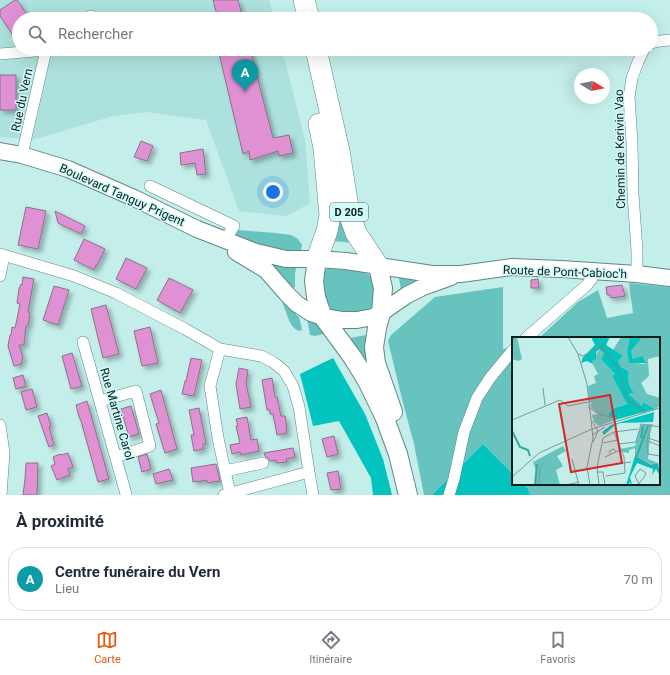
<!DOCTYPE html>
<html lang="fr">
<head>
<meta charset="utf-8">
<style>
	:root { --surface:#fff; --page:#f2f2f3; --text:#1f2937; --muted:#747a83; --line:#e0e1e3; --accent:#ea580c }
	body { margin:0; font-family:Roboto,sans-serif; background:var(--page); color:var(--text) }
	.compass { position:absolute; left:574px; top:68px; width:36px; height:36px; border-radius:50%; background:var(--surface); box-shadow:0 4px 16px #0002; rotate:100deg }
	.you { position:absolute; left:273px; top:192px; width:14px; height:14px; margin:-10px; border:3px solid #fff; border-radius:50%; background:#1a73e8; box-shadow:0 0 0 6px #1a73e833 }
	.badge { display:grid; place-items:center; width:26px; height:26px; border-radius:50%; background:var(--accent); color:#fff; font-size:13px; font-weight:700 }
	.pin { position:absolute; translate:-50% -33px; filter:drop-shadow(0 1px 2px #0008) }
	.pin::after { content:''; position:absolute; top:21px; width:14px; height:12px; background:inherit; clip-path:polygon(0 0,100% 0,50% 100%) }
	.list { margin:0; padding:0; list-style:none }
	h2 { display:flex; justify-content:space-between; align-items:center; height:52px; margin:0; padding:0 16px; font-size:17px }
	h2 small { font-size:13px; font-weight:400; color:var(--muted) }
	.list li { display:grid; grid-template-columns:26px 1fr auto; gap:12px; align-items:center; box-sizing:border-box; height:64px; margin:0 8px 8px; padding:0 8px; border:1px solid var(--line); border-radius:16px }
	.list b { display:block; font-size:15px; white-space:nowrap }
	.list p { margin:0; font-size:13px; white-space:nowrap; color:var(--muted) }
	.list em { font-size:13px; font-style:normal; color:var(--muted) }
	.icon { flex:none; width:22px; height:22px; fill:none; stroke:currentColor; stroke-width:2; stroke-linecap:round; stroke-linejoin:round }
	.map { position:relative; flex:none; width:670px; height:495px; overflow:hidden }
	.search { position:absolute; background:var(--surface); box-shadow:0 4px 16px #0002; left:12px; right:12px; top:12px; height:44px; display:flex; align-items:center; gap:10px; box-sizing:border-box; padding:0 14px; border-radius:22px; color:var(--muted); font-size:15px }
	.sheet { height:124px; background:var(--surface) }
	nav { display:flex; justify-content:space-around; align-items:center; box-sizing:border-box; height:56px; border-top:1px solid var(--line); background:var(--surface); font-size:11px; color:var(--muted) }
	nav a { display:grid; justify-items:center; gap:2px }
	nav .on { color:var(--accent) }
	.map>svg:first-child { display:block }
</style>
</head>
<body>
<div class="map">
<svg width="670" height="495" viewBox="0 0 670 495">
	<defs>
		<filter id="shadow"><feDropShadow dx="3.5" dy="3.5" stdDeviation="2" flood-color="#0004"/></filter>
	</defs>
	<rect width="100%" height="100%" fill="#c3eeea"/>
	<path fill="#ade1dd" d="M0 0H269L274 19H19V49H282L305 140 310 203 287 216 239 211 206 120 147 112 113 116 32 140 0 137Z"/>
	<path fill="#67c3be" d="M331 151 356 243 332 241Z
		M238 230 275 233 291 235 298 239 302 245 300 254 234 240Z
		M267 260 297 263 295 274V287L292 288Z
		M327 269C335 269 366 270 371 276 374 279 376 295 375 300 375 303 373 306 372 309L352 313 331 311C322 300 322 284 324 271Z
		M399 278 425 280 401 290Z
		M629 283 670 287V495H530L528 489 523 484H659V338H539L578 302 598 290 607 318 633 313Z
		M503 287V349L513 347V474L483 444 432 495H424L414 444 403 403 388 341 391 335 435 297Z
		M281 298 296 311V315L299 317 302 329 300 331C290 329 288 316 284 307 283 304 281 301 281 298Z
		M307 319 317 323 328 333 315 336 310 335Z
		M366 335 367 337 375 379 345 339Z"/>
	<path fill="#02c3bd" d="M333 358 365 414 383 459 392 495H373L371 478 339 421 313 426 300 374Z
		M483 444 513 474V484H523L528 489 530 495H432Z"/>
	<path fill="#e091d4" stroke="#8b7186" filter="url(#shadow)" d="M15 0H17L30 19H19V44L0 16V10Z
		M213 0H238L243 19H218Z
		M218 49H250L273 138 289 135 293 153 279 156 278 151 250 160 249 151 243 154Z
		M0 75H16V110H0Z
		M141 141 153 146 147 161 134 157Z
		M203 149 206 174 197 175 195 163 181 165 180 153Z
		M26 207 46 211 38 249 18 245Z
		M55 211 85 226 81 234 58 223Z
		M84 239 105 249 97 265H96L94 270 74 260Z
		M126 258 147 268 136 289 116 279Z
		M23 277 34 279 28 312 30 313 28 326H26L24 345H19L23 357 21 364 14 366 8 346 10 335H11L12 327 15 328 17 319 20 304 17 303 19 289 21 284 22 285Z
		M169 278 193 290 180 313 157 300Z
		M538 279 539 288H531V280Z
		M622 285 625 296 611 298 610 295H607L606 287Z
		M54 286 69 290 58 325 43 320Z
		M106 305 119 354 103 358 91 309Z
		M150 327 158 363 142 366 134 331Z
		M72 353 82 386 71 389 62 356Z
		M191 358 202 360 194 396 182 394 185 381H186Z
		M239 368 248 370 246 383 251 407 240 409 236 384Z
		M23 375 26 386 16 389 13 378Z
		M272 378 275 397H277L281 416H285L287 428H286L287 433 277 435 273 414H270V410H267L262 380Z
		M32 389 37 407 26 410 21 392Z
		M161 390 177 449 165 453 156 424 159 423 150 394Z
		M87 401 109 479 98 482 81 421 79 417 76 405Z
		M131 406 139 434 129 437 121 409Z
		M199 408 206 444H203V449L194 451 191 435H194L189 410Z
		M47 413 51 426 49 427 54 445 49 447 38 416Z
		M247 417 251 440 257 439 259 451 241 455 240 452 232 454 230 445 240 443 236 426H238L236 419Z
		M334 436 338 454 327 457 322 439Z
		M293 448 295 457 286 459 287 462 277 463 276 460 270 461 268 458 265 456 264 453Z
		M68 453 73 467 68 469 70 475 57 480 51 466 55 464 53 457 60 454 61 455Z
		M147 454 151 469 142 472 138 457Z
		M26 463H38L37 495H23L25 479Z
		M216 464 220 481 207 483V480L197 482V481L193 482 191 468Z
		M169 469 173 480 156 484 153 474Z
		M338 471 341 489 331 490 327 473Z"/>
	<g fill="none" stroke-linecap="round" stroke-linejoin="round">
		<g stroke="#608785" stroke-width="12">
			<path id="street" d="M86 19 91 16 95 19
				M651 43 660 41 670 40
				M0 54 46 50
				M22 155 46 50 47 49
				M150 186 234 226 225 240
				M0 254 74 276 116 293 185 329 220 349 261 356 273 362 284 371 293 386 299 407 309 472
				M637 274V251L633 194 632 142 629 97 632 78 638 62 644 49
				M0 276 4 255
				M526 338 587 285 592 278 593 271
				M83 342 126 494
				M220 349 210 386 218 438 230 494
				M100 401 136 391 150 446 116 457
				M0 425 4 453 1 495
				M225 471 263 463
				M224 495 309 472 313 495
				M449 495 454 479 464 432 477 398 490 378 513 350"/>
		</g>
		<g stroke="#608785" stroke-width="18">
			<path id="secondary" d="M0 151 22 155 68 169 134 198 197 229 256 252 286 259H317L346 261 432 274H461L512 267 561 269 637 274 670 278
				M236 252 266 270 287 294 297 304 311 313 323 317 342 320H357L373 317 381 313 407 295 423 287 451 277"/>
		</g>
		<g stroke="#608785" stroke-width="20">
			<path id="primary" d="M317 259 314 281 316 297 320 309 323 317 353 358 367 381 384 416 398 454 408 495
				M378 266 383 288 381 313 377 328 374 347 376 363 393 412"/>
		</g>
		<g stroke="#608785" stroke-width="22">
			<path id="highway" d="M304 0 309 19
				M316 49 339 151 349 213 356 233 378 266
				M317 259 327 231 330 216 324 148 319 124"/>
		</g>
		<use href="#street" stroke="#fff" stroke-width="11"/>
		<use href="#secondary" stroke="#fff" stroke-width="16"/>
		<use href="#primary" stroke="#fff" stroke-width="18"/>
		<use href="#highway" stroke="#fff" stroke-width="21"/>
	</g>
	<g text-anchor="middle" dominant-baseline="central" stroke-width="3" stroke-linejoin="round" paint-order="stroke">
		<rect fill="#d0fbf8" stroke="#48605f" stroke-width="1" x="330" y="203" width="38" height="18" rx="3"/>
		<g font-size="11" font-weight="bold" fill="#0d1e1d">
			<text x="349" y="212">D 205</text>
		</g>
		<g font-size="12" fill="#0d1e1d" stroke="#d0fbf8">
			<text transform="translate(22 100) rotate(-78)">Rue du Vern</text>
			<text transform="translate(620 149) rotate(-91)">Chemin de Kerivin Vao</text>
			<text transform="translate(122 195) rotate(24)">Boulevard Tanguy Prigent</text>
			<text transform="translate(565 272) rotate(2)">Route de Pont-Cabioc'h</text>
			<text transform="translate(117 414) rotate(74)">Rue Martine Carol</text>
		</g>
	</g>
	<g transform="translate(512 337)">
		<rect width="148" height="148" fill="#c3eeea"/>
		<path d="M0 0H5L10 22 6 24 0 22ZM109 0 119 1 115 15 117 25 131 27 134 26 121 22 119 14 122 8 130 0H148V19L136 22 137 39 129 46 135 57 148 61V69L143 72 131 65 130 69 115 57 122 56 117 48 116 34 109 30 106 24 111 19 101 13ZM88 12 92 16 89 22 103 37 100 39 115 67 100 72 96 78 103 83 87 89 82 85 80 78 86 77 78 69 80 65 77 66 76 49 84 46 82 39 86 37 79 24ZM139 87 136 122 146 126 142 129 123 119V111L117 113V116L111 115 108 112 123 109 129 88ZM51 109 54 114 45 119 51 129 44 133 48 148H24V134L21 125Z" fill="#67c3be"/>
		<path d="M79 0H98L94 8 111 19 106 24 109 30 116 34 117 48 122 56 116 57 130 69 131 65 143 72 103 83 96 78 100 72 115 67 100 39 103 37 89 22 92 16 88 12 84 15V22L80 24 81 27 75 24 69 26 71 20 83 8ZM118 0H130L119 14 121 22 130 19 134 26H117L115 15ZM142 75 141 85 108 86 102 89 92 98 90 95 99 88ZM123 119 140 129 146 126 148 139 144 132 140 138 141 132 125 126 118 140 120 148 117 145V148H114Z" fill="#02c3bd"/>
		<path fill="none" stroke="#34a9a4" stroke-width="2" d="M90 8 89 12 97 18 106 31 116 63 133 75M136 89 124 121 139 129 145 128M0 94 8 110 16 113 18 119M129 101 131 89M23 148 25 127"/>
		<path fill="none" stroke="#7a9b98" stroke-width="1" d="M56 0 66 17 75 47 81 101 75 130 78 148M66 17 71 19 87 10 92 0M31 51 33 68M76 70 89 78 103 81M0 83 48 63 56 69 76 65M80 84 86 94 81 105M140 87 135 103 136 117 148 119M80 92 148 71M80 98 93 90M136 101 148 105M136 104 148 109M91 106 106 103M107 107 124 105 129 87 148 90M99 118 97 114 102 112 104 115M93 120 108 113M60 122 67 148M85 130 119 125M85 135H91L93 148M94 139 113 136 112 120 102 95 126 92M0 140 27 116 80 92M27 148 28 130 33 125M54 148 67 145M87 148 85 130 91 101 102 95M126 148 132 140 134 136 128 132 123 139 127 147"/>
		<path fill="#d62828" fill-opacity="0.15" stroke="#d62828" stroke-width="2" d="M98 58 110 126 59 135 47 67Z"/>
		<rect width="148" height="148" fill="none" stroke="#0d1e1d" stroke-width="2"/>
	</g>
</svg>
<svg class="compass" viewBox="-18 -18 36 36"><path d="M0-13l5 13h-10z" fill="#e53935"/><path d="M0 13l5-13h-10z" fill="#747a83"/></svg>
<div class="you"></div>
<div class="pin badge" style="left:245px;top:92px;background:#0f9aa8">A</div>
<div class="search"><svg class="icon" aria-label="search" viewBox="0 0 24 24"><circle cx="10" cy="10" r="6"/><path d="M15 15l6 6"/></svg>Rechercher</div>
</div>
<section class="sheet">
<h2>À proximité<small></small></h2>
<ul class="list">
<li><span class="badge" style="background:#0f9aa8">A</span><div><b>Centre funéraire du Vern</b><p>Lieu</p></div><em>70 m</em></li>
</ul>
</section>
<nav>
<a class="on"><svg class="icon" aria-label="map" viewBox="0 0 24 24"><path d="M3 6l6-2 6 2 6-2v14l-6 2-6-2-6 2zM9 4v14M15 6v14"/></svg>Carte</a>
<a><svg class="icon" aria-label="directions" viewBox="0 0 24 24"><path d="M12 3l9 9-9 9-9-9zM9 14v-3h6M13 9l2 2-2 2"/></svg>Itinéraire</a>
<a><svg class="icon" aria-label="saved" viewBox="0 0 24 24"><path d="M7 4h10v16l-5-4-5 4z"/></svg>Favoris</a>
</nav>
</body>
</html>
